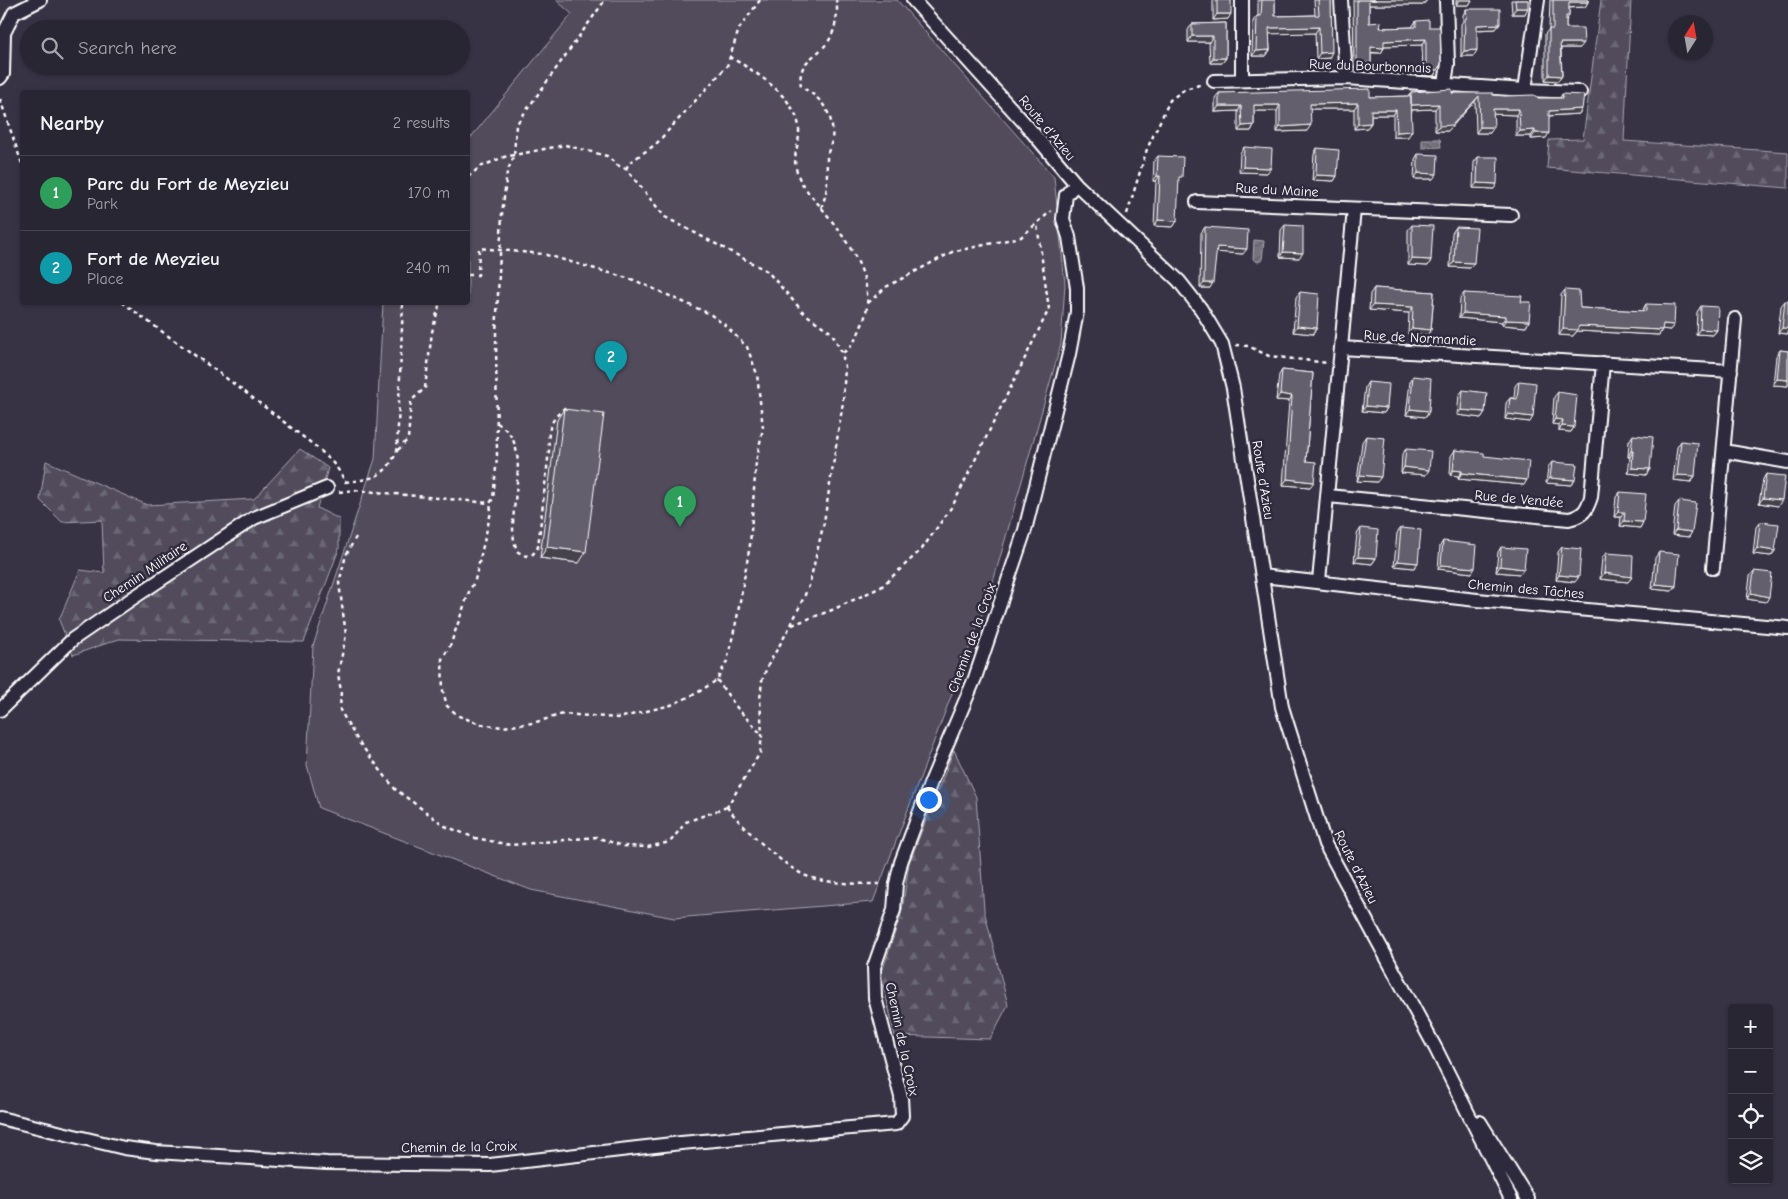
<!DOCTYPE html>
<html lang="en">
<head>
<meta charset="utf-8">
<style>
	:root { --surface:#292634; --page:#312e3c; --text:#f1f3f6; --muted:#a5a5ac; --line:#45434f; --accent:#8c9099 }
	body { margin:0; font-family:"Comic Neue",sans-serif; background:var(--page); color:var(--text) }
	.controls { position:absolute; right:15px; bottom:15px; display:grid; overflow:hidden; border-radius:5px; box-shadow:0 1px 4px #0004 }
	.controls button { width:45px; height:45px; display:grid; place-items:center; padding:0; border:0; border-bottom:1px solid var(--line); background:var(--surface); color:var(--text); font:25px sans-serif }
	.compass { position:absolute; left:1668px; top:15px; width:45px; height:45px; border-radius:50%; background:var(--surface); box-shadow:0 1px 4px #0004; rotate:11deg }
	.you { position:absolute; left:928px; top:799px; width:18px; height:18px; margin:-12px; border:4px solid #fff; border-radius:50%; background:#1a73e8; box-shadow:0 0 0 8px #1a73e833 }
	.badge { display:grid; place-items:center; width:32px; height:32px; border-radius:50%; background:var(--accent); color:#fff; font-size:16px; font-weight:700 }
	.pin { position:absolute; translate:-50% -41px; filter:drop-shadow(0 1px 2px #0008) }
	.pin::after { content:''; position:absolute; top:26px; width:18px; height:15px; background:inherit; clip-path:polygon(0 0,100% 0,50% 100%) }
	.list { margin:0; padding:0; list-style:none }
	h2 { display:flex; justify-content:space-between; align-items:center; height:65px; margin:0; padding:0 20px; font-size:21px }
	h2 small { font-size:16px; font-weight:400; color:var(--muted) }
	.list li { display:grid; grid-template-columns:32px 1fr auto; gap:15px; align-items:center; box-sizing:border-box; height:75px; padding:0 20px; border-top:1px solid var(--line) }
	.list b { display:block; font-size:19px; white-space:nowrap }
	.list p { margin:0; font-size:16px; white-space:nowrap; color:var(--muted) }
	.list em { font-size:16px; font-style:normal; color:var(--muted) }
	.icon { flex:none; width:28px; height:28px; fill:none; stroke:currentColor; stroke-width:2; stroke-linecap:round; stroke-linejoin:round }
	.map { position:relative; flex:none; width:1788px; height:1199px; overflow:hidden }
	.search { position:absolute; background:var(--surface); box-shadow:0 1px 4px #0004; left:20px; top:20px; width:450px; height:55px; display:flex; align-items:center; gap:12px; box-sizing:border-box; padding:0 18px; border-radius:28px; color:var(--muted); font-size:19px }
	.panel { position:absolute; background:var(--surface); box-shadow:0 1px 4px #0004; left:20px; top:90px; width:450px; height:215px; border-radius:5px }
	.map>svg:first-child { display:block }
</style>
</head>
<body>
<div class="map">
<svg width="1788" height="1199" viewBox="0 0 1788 1199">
	<defs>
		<pattern id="forest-firs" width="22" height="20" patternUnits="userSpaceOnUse" patternTransform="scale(1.25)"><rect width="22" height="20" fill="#514c5c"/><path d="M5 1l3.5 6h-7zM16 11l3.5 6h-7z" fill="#6b6774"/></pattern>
		<pattern id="water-waves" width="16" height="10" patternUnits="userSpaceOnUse" patternTransform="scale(1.25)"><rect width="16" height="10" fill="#76737f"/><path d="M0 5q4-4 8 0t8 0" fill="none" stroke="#5f5e63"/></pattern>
	</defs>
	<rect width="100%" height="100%" fill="#373345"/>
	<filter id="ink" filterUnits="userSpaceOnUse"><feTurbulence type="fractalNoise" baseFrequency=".02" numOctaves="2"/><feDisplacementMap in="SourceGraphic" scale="10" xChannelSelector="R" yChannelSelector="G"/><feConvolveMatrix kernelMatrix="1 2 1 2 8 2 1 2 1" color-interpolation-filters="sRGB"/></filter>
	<g filter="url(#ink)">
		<path fill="url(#forest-firs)" stroke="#a8a6ae" d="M1601 0H1631L1624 141 1788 152V188L1547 168 1549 140 1583 139Z
			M300 449 328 468 317 508 339 519V549L304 642 119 639 73 655 59 620 80 570 104 573 102 520 62 522 40 500 46 461 147 505 254 499Z
			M954 750 976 797 984 910 1008 1005 990 1039 895 1036 881 975 902 911 909 863Z"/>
		<path fill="#514c5c" stroke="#a8a6ae" d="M556 0H897L1054 177 1065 284 1061 344 989 596 873 902 674 918 531 890 319 808 307 765 313 646 375 459 383 303 468 302V141L572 14Z"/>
		<path fill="url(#water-waves)" stroke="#adabb2" d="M1422 139H1440L1441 147 1422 148Z
			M1254 240 1264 241 1262 260 1258 262 1253 259Z"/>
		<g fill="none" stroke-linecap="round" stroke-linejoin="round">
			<g stroke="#fff" stroke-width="16">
				<path id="minor" d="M913 0 1028 127 1076 184 1179 281 1201 309 1222 344 1233 388 1282 707 1325 844 1436 1049 1511 1199
					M1242 0V80
					M1341 0 1346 78
					M0 78 3 74 4 33 14 13 40 0
					M1214 81 1346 78 1525 90 1538 0
					M1445 83 1448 64 1446 0
					M1525 90 1580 92
					M1197 202 1511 215
					M1341 348 1354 209
					M1724 451 1788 462
					M1328 496 1569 519C1583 516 1587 510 1591 497L1603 363
					M1713 568 1735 319
					M1262 576 1477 600 1788 628
					M1319 581 1341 348 1731 371
					M0 710 73 639 133 598 254 518 327 488
					M0 1118 124 1148 156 1152 327 1163 490 1165 681 1143 896 1124 902 1116 901 1097 875 998 874 967 894 910 896 884 901 862 931 782 975 678 1025 530 1069 354 1077 312V288L1069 237 1063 219 1066 195 1076 184
					M1480 1122 1528 1199"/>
			</g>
			<path stroke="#fff" stroke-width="2.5" stroke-dasharray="4 4" stroke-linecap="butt" d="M729 57C753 69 797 98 799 128 800 150 789 155 800 180 805 190 814 199 821 207 846 239 882 284 861 327 857 337 852 348 842 353
				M0 99 22 164
				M626 169 629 163 656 144 727 66 739 29 760 0
				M468 177 480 167 504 157 565 145 607 156 617 165 626 169 665 217 767 271 804 313 832 333 842 353 845 367 843 402 824 522 809 586 791 625 767 667 762 681 760 699 762 735 760 753 727 807
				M821 208C830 186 826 181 827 159 827 152 831 146 832 140 835 116 822 97 801 87 797 60 815 59 828 42 835 32 839 12 836 0
				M1127 214 1147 149 1170 100 1185 89 1203 84
				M468 275H478L479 248 543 254 634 280 710 314 726 326 747 347 757 374 763 428 756 462 750 545 737 618 727 661 717 680 697 693 671 705 619 718 563 714 533 723 503 727 480 724 459 716 447 706 443 691 442 659 450 646 469 592 475 580 491 512 490 503
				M122 302C178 344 235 383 289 426 309 442 335 458 345 482 373 479 385 478 397 451L403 302
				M868 303 886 287 952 252 1021 237 1051 211
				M1236 345 1248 346 1269 356 1328 363
				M497 423C540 447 500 518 518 552L526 556 533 554 538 547 549 450C547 427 551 419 568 405
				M398 450 408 439 411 401 425 388 432 332 440 302
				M339 492 354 490 490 503 493 499 497 457 496 334 502 214 507 172 514 156 516 125 605 0
				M356 537 346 555 339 583 346 635 338 674 341 691 340 710 358 741 395 789 445 826 475 838 511 845 596 837 623 846 648 847 670 842 686 822 727 807
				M792 625 832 610 881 587 922 549 953 505 1049 309 1037 224
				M717 680 738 709 762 735
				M727 807C741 826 787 870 809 877 829 884 862 884 883 884"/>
			<use href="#minor" stroke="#2f2a3d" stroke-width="12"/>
		</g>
		<path fill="#55525e" stroke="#fff" d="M1213 0H1231L1228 19 1213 20Z
			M1258 0H1275V16L1315 15 1314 0H1331L1329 58 1316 59 1315 33H1269L1270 50 1266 56H1252L1253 21 1257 16H1258Z
			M1353 0H1427L1423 5H1369V23L1380 28 1412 27 1416 21 1429 27 1437 70 1434 76 1423 75 1422 45 1384 46V48L1381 53H1371V63L1367 69H1354Z
			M1456 0H1472L1469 5H1456Z
			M1511 0H1528L1525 14H1512Z
			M1550 0H1588V2L1585 7 1569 8V16L1566 21V28L1580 48H1561L1562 76 1558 81 1545 80V34L1549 29Z
			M1466 9 1500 24 1496 29 1477 30 1474 56H1461V24L1463 21V15Z
			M1226 23V58L1222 63H1210L1209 42H1188V30L1192 24Z
			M1411 92 1452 93 1538 98H1560L1562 94 1582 109 1579 114 1549 116 1546 138 1531 139V136H1516V115L1493 114 1490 133H1476L1475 101 1448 131H1435V109L1412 110 1408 137H1393V115H1371V123L1367 128 1354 129V109H1310L1307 131 1277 132V111H1254V125L1251 131H1238V111L1215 112V98L1219 93 1370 97 1409 96Z
			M1244 147 1267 173 1239 172 1240 153Z
			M1317 148 1337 176 1334 181 1312 180 1314 154Z
			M1418 154 1433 179H1414L1415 159Z
			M1158 156 1177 221 1173 227 1154 226 1156 181H1153L1154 161Z
			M1478 157 1494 189 1473 188 1474 162Z
			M1285 225 1299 258 1280 257 1281 230Z
			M1412 225 1431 260 1428 266 1408 265V230Z
			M1205 227 1243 254 1216 252 1210 288H1200L1201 233Z
			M1456 227 1474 263 1470 268 1450 267 1452 233Z
			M1374 288 1434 292 1431 330 1427 335 1408 334 1409 313 1369 310 1370 294Z
			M1565 290 1580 308 1643 311V309L1646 304 1674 325 1670 330 1662 329 1659 335 1577 331 1573 336 1559 335 1561 295Z
			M1300 292 1313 334 1293 332 1296 297Z
			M1464 293 1521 302 1529 321 1526 327 1502 325V322L1459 318 1460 298Z
			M1785 301 1788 334 1778 333 1781 306Z
			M1701 306 1717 330 1713 335 1696 334 1697 312Z
			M1780 350 1788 351V386L1773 385 1776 356Z
			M1282 370 1313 373 1306 461 1310 487 1283 485 1289 401 1276 400 1279 375Z
			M1413 376 1429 411 1426 417 1406 415 1410 382Z
			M1519 381 1530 422 1505 419 1506 403 1510 398H1514L1515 386Z
			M1368 382 1387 408 1384 413 1362 411 1365 387Z
			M1463 390 1485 412 1481 418 1457 415 1459 395Z
			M1558 392 1574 427 1571 432 1559 431V425L1552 424 1554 397Z
			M564 409 579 563 540 558 557 420Z
			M1633 435 1650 469 1646 475 1628 473 1630 457H1628L1629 441Z
			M1366 436 1377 482 1357 481 1362 442Z
			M1681 441 1695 476 1691 482 1673 480 1677 447Z
			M1406 449 1426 475 1401 473 1402 454Z
			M1455 450 1524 485 1458 479 1459 476 1450 475 1451 456Z
			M1552 462 1575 480 1571 485 1546 483 1548 467Z
			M1766 474 1778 506 1759 503 1763 479Z
			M1620 492 1643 522 1640 528 1620 526 1621 517H1614L1616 497Z
			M1679 501 1689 537 1672 535 1675 506Z
			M1760 522 1775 551 1771 556 1753 554 1756 527Z
			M1361 528 1376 558 1372 564 1354 562 1357 534Z
			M1401 528 1414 568 1394 566 1397 533Z
			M1443 541 1472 573 1438 569 1440 546Z
			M1501 547 1520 574 1496 572 1498 552Z
			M1562 547 1575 582 1556 580 1558 552Z
			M1659 552 1676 586 1672 591 1652 589 1655 558Z
			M1606 553 1632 577 1628 582 1600 579 1602 558Z
			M1754 571 1766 602 1747 599 1750 576Z"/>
		<path fill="#45424c" stroke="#fff" d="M1369 0H1427L1423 5H1365Z
			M1459 0H1472L1469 5H1456Z
			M1569 2H1588L1585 7 1565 8Z
			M1516 8H1528L1525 14H1512Z
			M1217 14H1231L1228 19 1213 20Z
			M1500 24 1496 29 1473 30 1477 25Z
			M1319 27 1315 33 1265 34 1269 28Z
			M1192 36H1213L1209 42H1188Z
			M1426 39 1422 45 1381 46 1384 41Z
			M1560 43H1584L1580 48H1557Z
			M1371 47 1384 48 1381 53 1367 52Z
			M1270 50 1266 56H1252L1256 51Z
			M1477 50 1474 56H1461L1464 51Z
			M1332 52 1329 58 1316 59 1320 53Z
			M1213 58H1226L1222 63H1210Z
			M1371 63 1367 69H1354L1357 64Z
			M1426 70H1437L1434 76 1423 75Z
			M1549 75 1562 76 1558 81 1545 80Z
			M1479 96 1475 101 1448 131H1435L1439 126Z
			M1358 103 1354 109H1306L1310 104Z
			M1439 104 1435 109 1408 110 1411 105Z
			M1254 105H1280L1277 111H1250Z
			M1219 106H1241L1238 111 1215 112Z
			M1493 109H1519L1516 115 1490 114Z
			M1582 109 1579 114 1545 116 1549 111Z
			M1371 110H1396L1393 115H1367Z
			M1371 123 1367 128 1354 129 1358 124Z
			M1254 125 1251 131H1238L1242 126Z
			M1311 125 1307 131 1277 132 1280 127Z
			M1480 127H1494L1490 133H1476Z
			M1535 130 1531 136H1516L1520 131Z
			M1412 131 1408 137H1393L1397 132Z
			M1535 133H1549L1546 138 1531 139Z
			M1243 167 1271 168 1267 173 1239 172Z
			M1418 173 1437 174 1433 179H1414Z
			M1316 175 1337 176 1334 181 1312 180Z
			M1157 176H1160L1156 181H1153Z
			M1477 183 1497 184 1494 189 1473 188Z
			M1158 220 1177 221 1173 227 1154 226Z
			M1217 247 1247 249 1243 254 1213 252Z
			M1283 252 1303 253 1299 258 1280 257Z
			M1412 259 1431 260 1428 266 1408 265Z
			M1454 262 1474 263 1470 268 1450 267Z
			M1204 283H1213L1210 288H1200Z
			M1373 305 1413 307 1409 313 1369 310Z
			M1463 313 1506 316 1502 322 1459 318Z
			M1506 320 1529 321 1526 327 1502 325Z
			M1663 324 1674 325 1670 330 1659 329Z
			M1297 326 1317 328 1313 334 1293 332Z
			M1579 326 1662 330 1659 335 1577 331 1573 336 1559 335 1563 329Z
			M1412 328 1431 330 1427 335 1408 334Z
			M1782 328H1788V334L1778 333Z
			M1700 329 1717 330 1713 335 1696 334Z
			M1777 379 1788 380V386L1773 385Z
			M1280 394 1292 396 1289 401 1276 400Z
			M1366 406 1387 408 1384 413 1362 411Z
			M1410 409 1429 411 1426 417 1406 415Z
			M1461 410 1485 412 1481 418 1457 415Z
			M1508 414 1533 417 1530 422 1505 419Z
			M1555 419 1563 420 1559 425 1552 424Z
			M1562 426 1574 427 1571 432 1559 431Z
			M1631 451H1633L1630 457H1628Z
			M1404 467 1429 470 1426 475 1401 473Z
			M1632 468 1650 469 1646 475 1628 473Z
			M1453 470 1462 471 1459 476 1450 475Z
			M1462 473 1527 480 1524 485 1458 479Z
			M1360 475 1381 477 1377 482 1357 481Z
			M1677 475 1695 476 1691 482 1673 480Z
			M1550 478 1575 480 1571 485 1546 483Z
			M1287 479 1314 482 1310 487 1283 485Z
			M1763 498 1782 500 1778 506 1759 503Z
			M1618 512H1625L1621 517H1614Z
			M1624 521 1643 522 1640 528 1620 526Z
			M1676 530 1692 532 1689 537 1672 535Z
			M547 547 586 552 579 563 540 558Z
			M1757 548 1775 551 1771 556 1753 554Z
			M1358 557 1376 558 1372 564 1354 562Z
			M1398 561 1418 563 1414 568 1394 566Z
			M1441 565 1475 568 1472 573 1438 569Z
			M1500 566 1524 569 1520 574 1496 572Z
			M1604 573 1632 577 1628 582 1600 579Z
			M1559 575 1579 577 1575 582 1556 580Z
			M1656 584 1676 586 1672 591 1652 589Z
			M1751 593 1769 597 1766 602 1747 599Z"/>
		<path fill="#635f6d" stroke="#fff" d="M1217 0H1231V14H1217Z
			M1262 0H1275V16L1319 15 1318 0H1331L1332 52 1320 53 1319 27 1269 28 1270 50 1256 51 1257 16H1261Z
			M1357 0H1376H1369V23L1381 22 1380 28 1416 27V21L1429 20V27H1440L1441 64 1437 70H1426V39L1384 41V48L1371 47V63L1357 64Z
			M1515 0H1528V8H1516Z
			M1553 0H1588V2H1569V16H1566V28H1583L1584 43H1560L1562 76 1549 75V29H1553Z
			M1466 9H1500V24L1477 25V50L1464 51 1465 19 1467 18Z
			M1226 23V58H1213V36H1192V24Z
			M1370 89V97L1411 96 1412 131 1397 132 1396 110H1371V123L1358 124V103L1310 104 1311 125 1280 127V105H1254V125L1242 126 1241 106H1219V93Z
			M1452 89V93H1493V95L1505 96 1534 95 1538 98H1563L1562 94 1584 95 1582 109 1549 111V133H1535V130L1520 131 1519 109H1493L1494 127H1480L1479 96 1452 125 1439 126V104L1411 105V92Z
			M1244 147 1272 149 1271 168 1243 167Z
			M1317 148 1339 150 1337 176 1316 175Z
			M1418 154 1438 155 1437 174 1418 173Z
			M1158 156 1183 157 1182 177H1179L1177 221 1158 220 1160 176H1157Z
			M1478 157H1498L1497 184 1477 183Z
			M1285 225 1303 226V253L1283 252Z
			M1412 225 1433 226 1431 260 1412 259Z
			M1205 227 1248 230 1247 249 1217 247 1213 283H1204Z
			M1456 227 1477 228 1474 263 1454 262Z
			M1374 288 1434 292 1431 330 1412 328 1413 307 1373 305Z
			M1565 290 1579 291 1580 308 1646 311V304L1675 305 1674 325 1663 324 1662 330 1579 326 1577 330 1563 329Z
			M1300 292 1319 294 1317 328 1297 326Z
			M1464 293 1522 296 1521 302H1531L1529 321 1506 320V316L1463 313Z
			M1785 301H1788V328H1782Z
			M1701 306 1718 307 1717 330 1700 329Z
			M1780 350 1788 351V380L1777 379Z
			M1282 370 1313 373 1306 461 1316 462 1314 482 1287 479 1292 396 1280 394Z
			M1413 376 1431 378 1429 411 1410 409Z
			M1519 381 1536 383 1533 417 1508 414 1510 398 1517 399Z
			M1368 382 1389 384 1387 408 1366 406Z
			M1463 390 1487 393 1485 412 1461 410Z
			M1558 392 1577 395 1574 427 1562 426 1563 420 1555 419Z
			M564 409 604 414 586 552 547 547Z
			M1633 435 1653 437 1650 469 1632 468 1633 451H1631Z
			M1366 436 1385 438 1381 477 1360 475Z
			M1681 441 1698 443 1695 476 1677 475Z
			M1406 449 1431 451 1429 470 1404 467Z
			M1455 450 1484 453V456L1529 461 1527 480 1462 473V471L1453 470Z
			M1552 462 1577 464 1575 480 1550 478Z
			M1766 474 1785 476 1782 500 1763 498Z
			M1620 492 1646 494 1643 522 1624 521 1625 512H1618Z
			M1679 501 1696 503 1692 532 1676 530Z
			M1760 522 1779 524 1775 551 1757 548Z
			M1361 528 1378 530 1376 558 1358 557Z
			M1401 528 1421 530 1418 563 1398 561Z
			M1443 541 1477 545 1475 568 1441 565Z
			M1501 547 1526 549 1524 569 1500 566Z
			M1562 547 1581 549 1579 577 1559 575Z
			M1659 552 1679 554 1676 586 1656 584Z
			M1606 553 1633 555 1632 577 1604 573Z
			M1754 571 1772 573 1769 597 1751 593Z"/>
	</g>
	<g text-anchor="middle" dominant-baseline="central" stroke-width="5" stroke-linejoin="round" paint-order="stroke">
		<g font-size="14" fill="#fff" stroke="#2f2a3d">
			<text transform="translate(1370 66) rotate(2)">Rue du Bourbonnais</text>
			<text transform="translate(1047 128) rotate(50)">Route d'Azieu</text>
			<text transform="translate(1277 190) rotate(3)">Rue du Maine</text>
			<text transform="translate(1420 338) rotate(3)">Rue de Normandie</text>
			<text transform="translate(1263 480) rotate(81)">Route d'Azieu</text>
			<text transform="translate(1519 499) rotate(5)">Rue de Vendée</text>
			<text transform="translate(145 572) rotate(-34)">Chemin Militaire</text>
			<text transform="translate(1526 589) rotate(5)">Chemin des Tâches</text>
			<text transform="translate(972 638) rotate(-70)">Chemin de la Croix</text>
			<text transform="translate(1356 867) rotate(63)">Route d'Azieu</text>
			<text transform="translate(902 1039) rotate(78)">Chemin de la Croix</text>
			<text transform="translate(459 1147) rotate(-1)">Chemin de la Croix</text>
		</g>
	</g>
</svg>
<div class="controls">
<button>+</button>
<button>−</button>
<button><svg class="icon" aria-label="locate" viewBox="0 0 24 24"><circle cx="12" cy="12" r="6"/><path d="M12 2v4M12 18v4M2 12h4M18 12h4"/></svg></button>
<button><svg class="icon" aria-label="layers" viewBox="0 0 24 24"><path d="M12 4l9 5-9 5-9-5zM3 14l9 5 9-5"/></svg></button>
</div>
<svg class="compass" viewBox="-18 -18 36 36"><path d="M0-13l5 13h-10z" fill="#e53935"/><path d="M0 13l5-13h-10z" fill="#a5a5ac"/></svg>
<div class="you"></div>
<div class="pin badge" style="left:680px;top:527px;background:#2e9e5b">1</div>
<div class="pin badge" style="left:611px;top:382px;background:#0f9aa8">2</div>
<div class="search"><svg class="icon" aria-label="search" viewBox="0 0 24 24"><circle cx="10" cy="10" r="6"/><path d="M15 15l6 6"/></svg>Search here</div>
<section class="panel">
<h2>Nearby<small>2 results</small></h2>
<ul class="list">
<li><span class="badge" style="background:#2e9e5b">1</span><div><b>Parc du Fort de Meyzieu</b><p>Park</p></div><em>170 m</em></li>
<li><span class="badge" style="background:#0f9aa8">2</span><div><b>Fort de Meyzieu</b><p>Place</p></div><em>240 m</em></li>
</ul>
</section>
</div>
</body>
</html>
